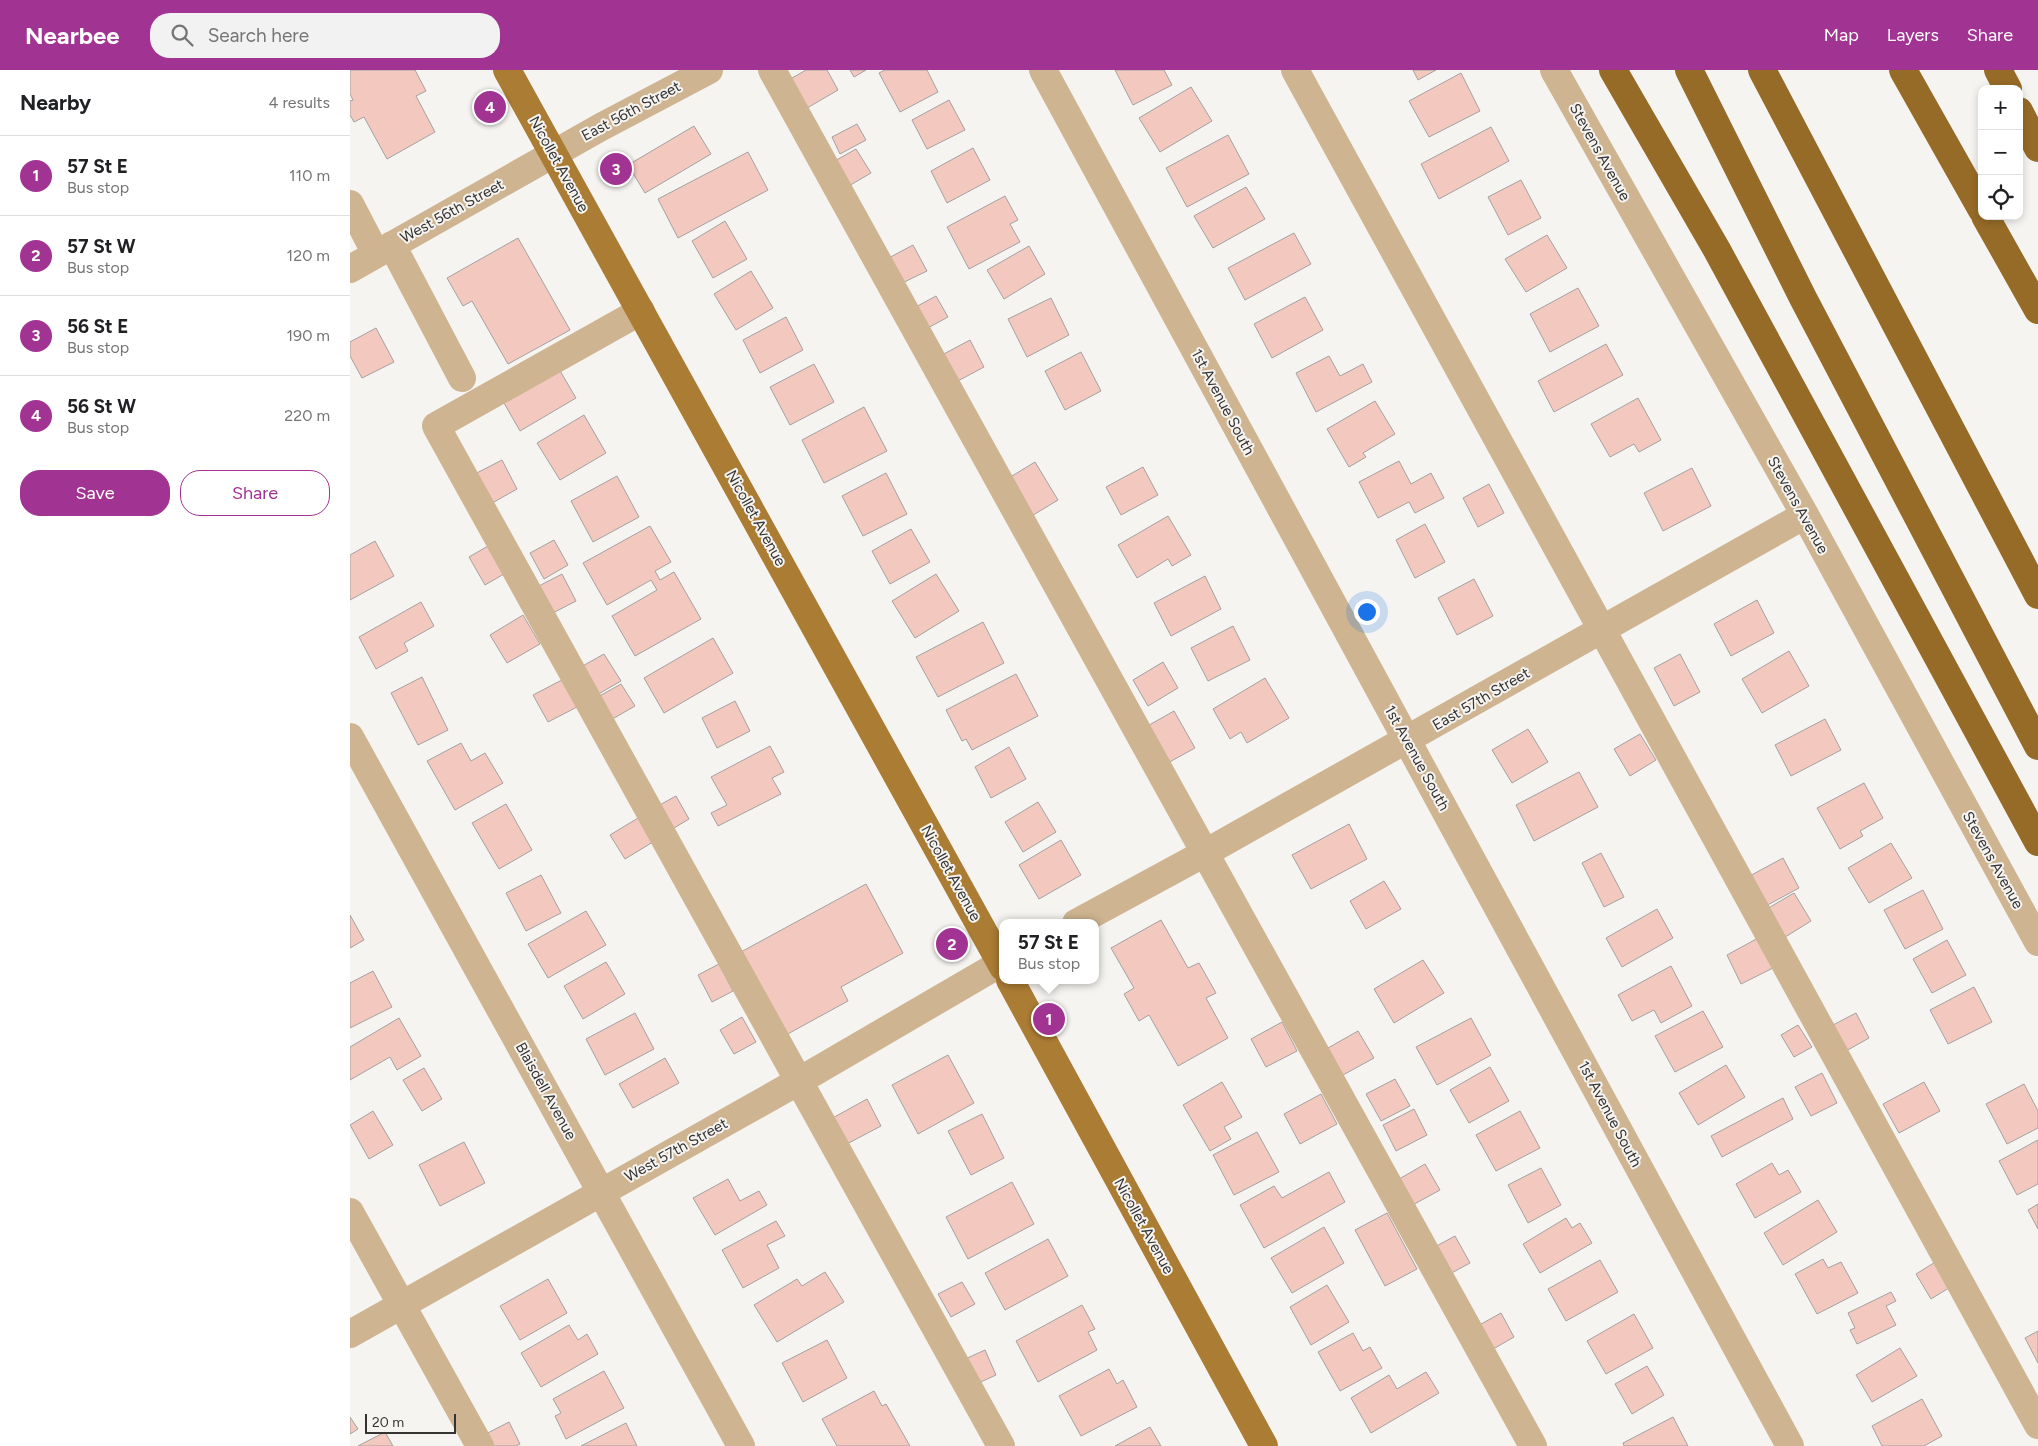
<!DOCTYPE html>
<html lang="en">
<head>
<meta charset="utf-8">
<style>
	:root { --surface:#fff; --page:#f2f2f2; --text:#202124; --muted:#757577; --line:#e0e0e0; --accent:#a13392 }
	body { margin:0; font-family:Figtree,sans-serif; background:var(--page); color:var(--text) }
	.controls { position:absolute; right:15px; top:15px; display:grid; overflow:hidden; border-radius:10px; box-shadow:0 2px 8px #0003 }
	.controls button { width:45px; height:45px; display:grid; place-items:center; padding:0; border:0; border-bottom:1px solid var(--line); background:var(--surface); color:var(--text); font:25px sans-serif }
	.scale { position:absolute; left:15px; bottom:12px; width:91px; box-sizing:border-box; padding-left:5px; border:2px solid #343332; border-top:0; font-size:14px; line-height:18px; white-space:nowrap; color:#343332; -webkit-text-stroke:4px #f6f4f1; paint-order:stroke }
	.you { position:absolute; left:1016px; top:541px; width:18px; height:18px; margin:-12px; border:4px solid #fff; border-radius:50%; background:#1a73e8; box-shadow:0 0 0 8px #1a73e833 }
	.badge { display:grid; place-items:center; width:32px; height:32px; border-radius:50%; background:var(--accent); color:#fff; font-size:16px; font-weight:700 }
	.pin { position:absolute; translate:-50% -50%; border:2px solid #fff; box-shadow:0 1px 5px #0006 }
	.popup { position:absolute; left:649px; top:849px; width:100px; height:65px; box-sizing:border-box; display:grid; place-content:center; border-radius:10px; background:var(--surface); filter:drop-shadow(0 1px 4px #0005); font-size:16px; white-space:nowrap; color:var(--muted) }
	.popup b { font-size:19px; color:var(--text) }
	.popup::after { content:''; position:absolute; left:50%; top:100%; margin-left:-10px; border:10px solid transparent; border-top-color:var(--surface) }
	.list { margin:0; padding:0; list-style:none }
	h2 { display:flex; justify-content:space-between; align-items:center; height:65px; margin:0; padding:0 20px; font-size:21px }
	h2 small { font-size:16px; font-weight:400; color:var(--muted) }
	.list li { display:grid; grid-template-columns:32px 1fr auto; gap:15px; align-items:center; box-sizing:border-box; height:80px; padding:0 20px; border-top:1px solid var(--line) }
	.list b { display:block; font-size:19px; white-space:nowrap }
	.list p { margin:0; font-size:16px; white-space:nowrap; color:var(--muted) }
	.list em { font-size:16px; font-style:normal; color:var(--muted) }
	.actions { display:flex; gap:10px; padding:15px 20px }
	.actions a { flex:1; padding:11px 0; border:1px solid var(--accent); border-radius:20px; text-align:center; font-size:18px; color:var(--accent) }
	.actions .main { background:var(--accent); color:#fff }
	.icon { flex:none; width:28px; height:28px; fill:none; stroke:currentColor; stroke-width:2; stroke-linecap:round; stroke-linejoin:round }
	.map { position:relative; flex:none; width:1688px; height:1376px; overflow:hidden }
	header { display:flex; align-items:center; gap:30px; box-sizing:border-box; height:70px; padding:0 25px; background:var(--accent); color:#fff }
	header strong { font-size:24px }
	nav { display:flex; gap:28px; margin-inline-start:auto; font-size:18px }
	.search { width:350px; height:45px; background:var(--page); display:flex; align-items:center; gap:12px; box-sizing:border-box; padding:0 18px; border-radius:20px; color:var(--muted); font-size:19px }
	main { display:flex }
	aside { flex:1; background:var(--surface) }
	.map>svg:first-child { display:block }
</style>
</head>
<body>
<header>
<strong>Nearbee</strong>
<div class="search"><svg class="icon" aria-label="search" viewBox="0 0 24 24"><circle cx="10" cy="10" r="6"/><path d="M15 15l6 6"/></svg>Search here</div>
<nav><a>Map</a><a>Layers</a><a>Share</a></nav>
</header>
<main>
<aside>
<h2>Nearby<small>4 results</small></h2>
<ul class="list">
<li><span class="badge">1</span><div><b>57 St E</b><p>Bus stop</p></div><em>110 m</em></li>
<li><span class="badge">2</span><div><b>57 St W</b><p>Bus stop</p></div><em>120 m</em></li>
<li><span class="badge">3</span><div><b>56 St E</b><p>Bus stop</p></div><em>190 m</em></li>
<li><span class="badge">4</span><div><b>56 St W</b><p>Bus stop</p></div><em>220 m</em></li>
</ul>
<div class="actions"><a class="main">Save</a><a>Share</a></div>
</aside>
<div class="map">
<svg width="1688" height="1376" viewBox="0 0 1688 1376">
	<rect width="100%" height="100%" fill="#f6f4f1"/>
	<path fill="#f3c9bf" stroke="#a4a1a0" d="M0 0H65L76 21 66 26 85 62 37 89 14 47 4 52 0 45V31L3 30 0 24Z
		M456 0H477L488 20 452 41 435 12Z
		M500 0H516L504 7Z
		M535 0H577L588 22 550 42 529 3Z
		M765 0H814L822 15 783 35Z
		M1063 0H1086L1068 10Z
		M1111 3 1130 41 1079 67 1059 31Z
		M841 17 862 51 810 82 789 48Z
		M599 30 615 60 577 79 562 50Z
		M507 54 516 70 490 84 482 67Z
		M344 56 361 84 295 123 278 95Z
		M1141 57 1159 91 1089 129 1071 94Z
		M878 65 899 104 837 137 816 98Z
		M623 78 640 110 597 133 581 101Z
		M506 79 521 103 497 117 483 92Z
		M398 82 418 120 328 168 308 129Z
		M1171 110 1191 148 1158 165 1138 127Z
		M896 117 915 149 863 178 844 146Z
		M655 126 668 150 660 154 670 172 619 199 597 157Z
		M375 151 397 189 363 208 342 171Z
		M944 163 961 194 895 230 878 198Z
		M1197 165 1217 198 1176 222 1155 189Z
		M168 168 220 260 158 294 122 231 113 236 97 208Z
		M563 175 577 201 546 216 533 191Z
		M679 176 695 204 654 229 637 200Z
		M401 201 423 238 386 260 364 224Z
		M1228 218 1249 256 1200 282 1180 244Z
		M586 226 598 247 574 260 562 239Z
		M955 227 973 260 922 288 904 254Z
		M701 228 719 265 677 287 658 249Z
		M436 247 453 280 410 303 393 270Z
		M26 258 44 292 12 308 0 286V272Z
		M620 270 634 297 604 313 590 286Z
		M1256 274 1273 305 1204 342 1188 311Z
		M731 282 751 321 715 340 695 301Z
		M979 286 990 306 1013 294 1022 312 966 342 946 303Z
		M206 294 226 328 170 361 150 326Z
		M464 294 484 332 440 355 420 317Z
		M1288 328 1311 370 1289 382 1284 374 1260 387 1241 354Z
		M1025 331 1045 364 1013 383 1016 387 999 397 977 359Z
		M514 337 537 381 474 413 452 370Z
		M234 345 256 383 210 410 187 373Z
		M152 390 167 419 137 436 121 406Z
		M1049 391 1061 414 1081 403 1094 428 1065 443 1059 432 1028 448 1009 412Z
		M685 392 708 430 680 447 657 409Z
		M793 397 808 425 771 445 756 417Z
		M1342 398 1361 436 1313 461 1294 423Z
		M536 403 557 444 513 466 492 426Z
		M267 406 289 447 243 472 221 431Z
		M1139 414 1154 443 1128 457 1113 428Z
		M818 446 841 485 822 496 818 489 787 508 768 475Z
		M1075 454 1095 492 1065 508 1046 470Z
		M300 456 321 492 305 501 310 510 324 502 351 549 285 586 262 546 307 520 301 510 257 535 233 493Z
		M561 459 580 492 540 514 522 481Z
		M204 470 218 495 194 509 180 483Z
		M25 471 44 506 0 530V485Z
		M138 476 154 504 135 515 119 487Z
		M212 504 226 531 199 545 185 518Z
		M586 504 609 541 565 568 542 531Z
		M855 506 871 539 821 566 804 533Z
		M1124 509 1143 546 1107 565 1088 528Z
		M1407 530 1424 563 1381 586 1364 554Z
		M71 532 84 556 54 573 58 581 26 599 9 567Z
		M173 545 190 574 157 593 140 565Z
		M633 552 654 593 588 627 566 587Z
		M883 556 900 590 858 611 841 578Z
		M363 568 383 603 314 643 294 608Z
		M1439 581 1459 616 1412 643 1392 609Z
		M254 584 271 611 245 626 229 598Z
		M1330 584 1350 622 1324 636 1304 598Z
		M813 592 828 618 798 636 783 610Z
		M666 604 688 646 622 680 616 669 612 671 596 640Z
		M72 607 98 660 68 675 41 623Z
		M915 608 939 648 897 673 891 662 880 669 863 639Z
		M212 610 227 637 198 652 183 625Z
		M271 614 285 636 259 651 246 628Z
		M385 631 400 661 367 678 352 648Z
		M824 641 845 678 814 695 794 658Z
		M1475 649 1491 680 1441 706 1425 675Z
		M1178 659 1198 692 1162 713 1142 680Z
		M1290 664 1306 690 1280 706 1264 679Z
		M111 673 121 691 135 683 153 713 105 740 77 691Z
		M420 676 434 702 422 708 431 724 368 756 361 743 377 735 361 707Z
		M659 677 676 709 641 728 625 697Z
		M1229 702 1248 737 1184 771 1166 735Z
		M1514 713 1533 748 1510 761 1513 766 1490 779 1467 738Z
		M326 726 339 749 319 761 306 737Z
		M688 732 706 762 673 782 655 752Z
		M156 734 182 780 149 799 122 753Z
		M288 748 303 772 275 789 260 765Z
		M999 754 1017 789 961 819 942 785Z
		M711 770 731 805 689 829 669 795Z
		M1541 773 1562 808 1519 833 1498 798Z
		M1251 783 1274 827 1254 837 1232 793Z
		M1433 788 1449 818 1412 838 1396 808Z
		M191 805 211 843 176 861 156 823Z
		M1034 811 1051 839 1016 859 1000 831Z
		M516 814 553 883 491 917 498 931 434 966 389 883Z
		M1573 820 1593 859 1555 879 1534 840Z
		M1444 823 1461 851 1432 869 1415 840Z
		M1307 839 1323 868 1272 897 1256 868Z
		M236 841 256 875 198 908 178 874Z
		M0 845 14 870 0 878Z
		M811 850 838 898 849 893 866 923 856 928 878 968 828 996 799 945 789 951 774 924 784 918 761 878Z
		M1408 868 1423 898 1391 914 1377 885Z
		M1597 870 1616 905 1582 923 1563 889Z
		M1073 890 1094 923 1044 953 1024 919Z
		M256 892 275 924 233 949 214 916Z
		M369 894 383 921 362 932 348 905Z
		M1321 896 1342 936 1311 953 1304 940 1282 951 1268 925Z
		M23 901 42 937 0 958V913Z
		M1624 917 1642 952 1598 974 1580 940Z
		M1353 941 1373 977 1325 1002 1305 966Z
		M285 943 304 979 255 1005 236 969Z
		M1506 943 1519 968 1496 981 1483 955Z
		M392 947 406 972 384 984 370 960Z
		M49 948 71 986 47 1000 40 987 0 1010V977Z
		M1121 948 1141 985 1087 1015 1066 977Z
		M932 952 947 981 916 997 901 969Z
		M1448 955 1462 977 1444 987 1431 965Z
		M1008 961 1024 988 993 1005 978 978Z
		M598 985 624 1033 568 1064 542 1015Z
		M315 988 329 1013 283 1038 269 1014Z
		M1376 995 1395 1027 1348 1055 1329 1023Z
		M1140 997 1159 1031 1119 1053 1100 1020Z
		M74 998 92 1029 72 1041 53 1010Z
		M1472 1003 1487 1033 1461 1046 1445 1017Z
		M1045 1009 1060 1036 1031 1051 1016 1024Z
		M872 1012 892 1047 874 1057 881 1069 860 1081 833 1035Z
		M1574 1012 1590 1041 1549 1063 1533 1034Z
		M1674 1014 1688 1041V1058L1657 1074 1636 1034Z
		M971 1024 987 1054 950 1074 934 1044Z
		M1433 1028 1443 1049 1372 1087 1361 1066Z
		M517 1029 531 1056 493 1076 479 1050Z
		M1064 1039 1077 1065 1046 1081 1033 1055Z
		M23 1041 43 1075 19 1089 0 1055Z
		M1170 1041 1190 1078 1146 1101 1126 1065Z
		M632 1044 654 1088 621 1105 598 1061Z
		M907 1062 929 1102 884 1125 863 1085Z
		M1688 1070V1114L1667 1125 1649 1091Z
		M114 1072 135 1113 90 1136 69 1095Z
		M1422 1093 1429 1105 1438 1100 1451 1122 1405 1148 1386 1114Z
		M1075 1094 1090 1120 1059 1137 1044 1112Z
		M1191 1098 1211 1135 1178 1153 1158 1115Z
		M979 1102 995 1132 914 1178 890 1135 924 1116 932 1128Z
		M378 1109 390 1131 409 1121 417 1135 365 1165 343 1128Z
		M662 1112 684 1154 618 1189 596 1147Z
		M1468 1130 1487 1162 1433 1195 1414 1163Z
		M1688 1134V1159L1678 1140Z
		M1037 1143 1067 1199 1035 1216 1005 1160Z
		M1216 1148 1222 1158 1230 1153 1242 1173 1190 1203 1173 1174Z
		M426 1151 435 1166 417 1175 429 1198 393 1218 372 1180Z
		M974 1157 994 1193 942 1223 921 1188Z
		M1105 1166 1120 1193 1096 1206 1081 1179Z
		M698 1169 718 1206 655 1240 635 1203Z
		M1473 1189 1478 1198 1491 1192 1508 1223 1467 1244 1445 1204Z
		M1250 1190 1268 1222 1216 1251 1198 1219Z
		M1587 1191 1602 1216 1581 1229 1566 1204Z
		M475 1202 494 1232 427 1272 404 1235 447 1209 452 1216Z
		M198 1209 217 1243 170 1270 150 1236Z
		M612 1212 625 1234 601 1247 588 1224Z
		M977 1215 999 1252 961 1275 940 1237Z
		M1541 1222 1546 1231 1536 1236 1546 1255 1507 1274 1500 1260 1505 1258 1498 1243Z
		M732 1235 745 1259 738 1262 747 1280 688 1312 666 1271Z
		M1151 1243 1164 1267 1138 1282 1124 1258Z
		M1284 1244 1303 1278 1256 1304 1237 1271Z
		M219 1255 228 1270 237 1264 248 1284 191 1317 171 1283Z
		M1688 1261V1293L1675 1268Z
		M1003 1263 1013 1281 1020 1277 1032 1298 990 1321 968 1282Z
		M477 1270 497 1308 453 1332 432 1293Z
		M1550 1278 1567 1306 1522 1332 1506 1305Z
		M635 1280 646 1305 624 1315 613 1290Z
		M1297 1296 1314 1325 1282 1344 1265 1314Z
		M759 1299 767 1314 773 1310 787 1337 731 1366 709 1326Z
		M254 1301 274 1338 216 1369 205 1346 211 1343 203 1329Z
		M1076 1302 1089 1323 1021 1363 1001 1328 1039 1305 1047 1319Z
		M524 1321 532 1336 536 1334 560 1376H487L472 1349Z
		M1572 1329 1592 1366 1574 1376H1532L1522 1356Z
		M0 1347 8 1359 0 1364Z
		M1323 1347 1338 1376H1274L1273 1373Z
		M159 1352 170 1374 166 1376H135L130 1367Z
		M276 1353 287 1376H231Z
		M800 1357 811 1376H765Z
		M35 1362 43 1376H8Z"/>
	<g fill="none" stroke-linecap="round" stroke-linejoin="round">
		<path stroke="#ceb491" stroke-width="28" d="M422 0 1183 1376
			M693 0 1440 1376
			M945 0 1688 1355
			M1204 0 1455 445 1688 872
			M0 134 26 184
			M42 175 112 308
			M0 199 251 57 359 0
			M291 241 86 356 651 1376
			M0 667 391 1376
			M726 853 855 783 1455 445
			M0 1142 130 1376
			M0 1264 449 1011 653 892"/>
		<path stroke="#ab7c34" stroke-width="28" d="M157 0 653 897
			M660 910 914 1376"/>
		<path stroke="#966b27" stroke-width="28" d="M1263 0 1367 180 1688 772
			M1339 0 1453 228 1688 676
			M1412 0 1688 525
			M1553 0 1632 140
			M1648 0 1658 19
			M1669 41 1688 78
			M1635 146 1688 240"/>
	</g>
	<g text-anchor="middle" dominant-baseline="central" stroke-width="4" stroke-linejoin="round" paint-order="stroke">
		<g font-size="15" fill="#343332" stroke="#f6f4f1">
			<text transform="translate(281 41) rotate(-28)">East 56th Street</text>
			<text transform="translate(1250 82) rotate(61)">Stevens Avenue</text>
			<text transform="translate(209 94) rotate(61)">Nicollet Avenue</text>
			<text transform="translate(102 141) rotate(-29)">West 56th Street</text>
			<text transform="translate(873 332) rotate(62)">1st Avenue South</text>
			<text transform="translate(1448 435) rotate(61)">Stevens Avenue</text>
			<text transform="translate(406 448) rotate(61)">Nicollet Avenue</text>
			<text transform="translate(1131 629) rotate(-30)">East 57th Street</text>
			<text transform="translate(1067 688) rotate(61)">1st Avenue South</text>
			<text transform="translate(1643 790) rotate(61)">Stevens Avenue</text>
			<text transform="translate(601 803) rotate(61)">Nicollet Avenue</text>
			<text transform="translate(196 1021) rotate(61)">Blaisdell Avenue</text>
			<text transform="translate(1260 1044) rotate(62)">1st Avenue South</text>
			<text transform="translate(326 1080) rotate(-29)">West 57th Street</text>
			<text transform="translate(794 1156) rotate(61)">Nicollet Avenue</text>
		</g>
	</g>
</svg>
<div class="controls">
<button>+</button>
<button>−</button>
<button><svg class="icon" aria-label="locate" viewBox="0 0 24 24"><circle cx="12" cy="12" r="6"/><path d="M12 2v4M12 18v4M2 12h4M18 12h4"/></svg></button>
</div>
<div class="scale">20 m</div>
<div class="you"></div>
<div class="pin badge" style="left:699px;top:949px">1</div>
<div class="popup"><b>57 St E</b>Bus stop</div>
<div class="pin badge" style="left:602px;top:874px">2</div>
<div class="pin badge" style="left:266px;top:99px">3</div>
<div class="pin badge" style="left:140px;top:37px">4</div>
</div>
</main>
</body>
</html>
